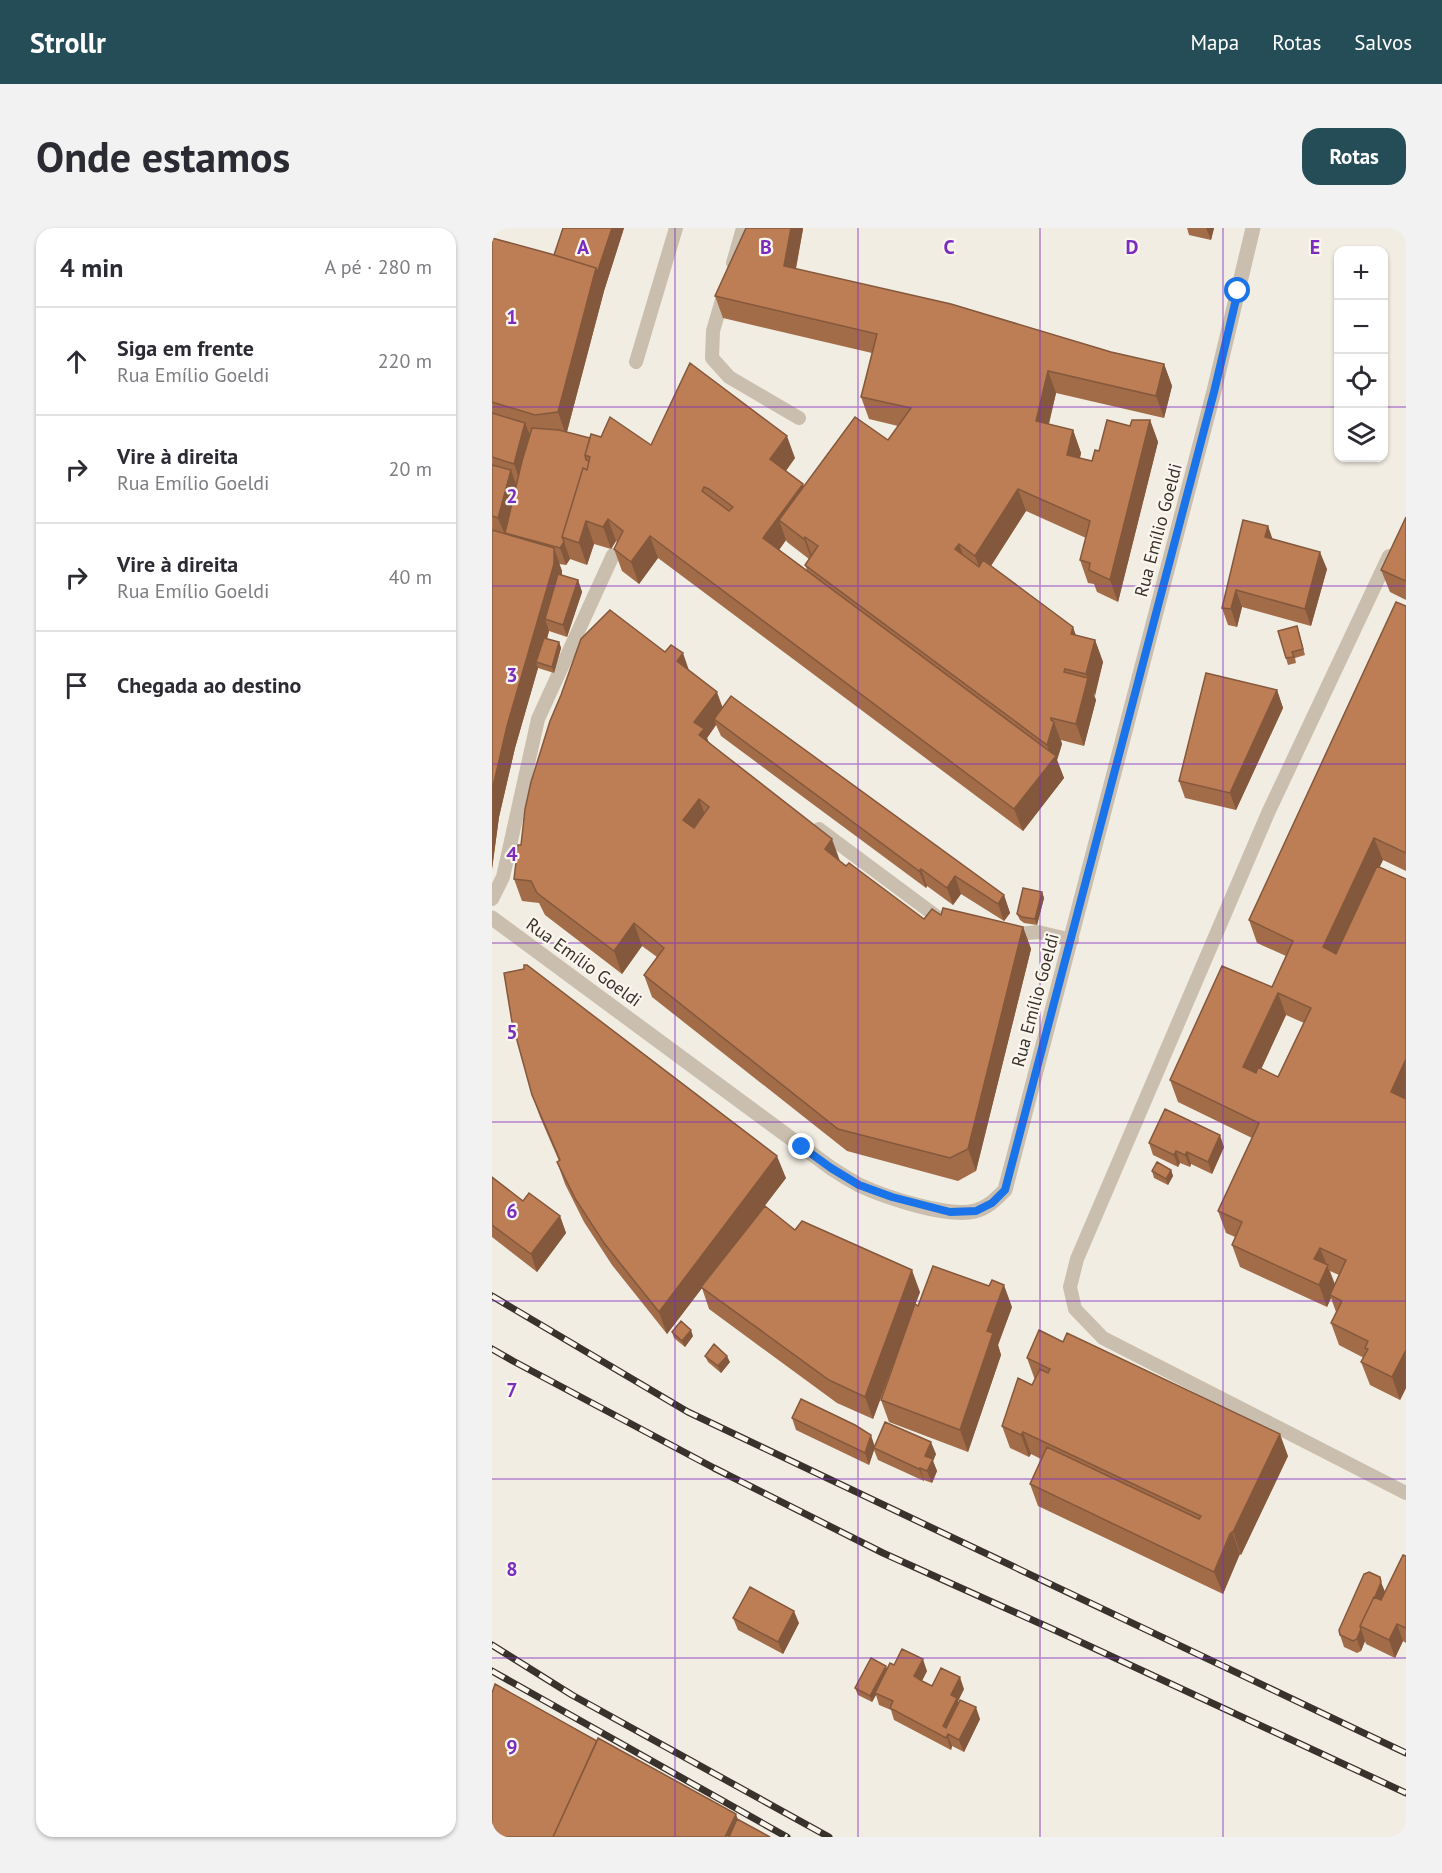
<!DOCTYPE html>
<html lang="pt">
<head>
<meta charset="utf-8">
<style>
	:root { --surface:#fff; --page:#f2f2f3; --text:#2b2b33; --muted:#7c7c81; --line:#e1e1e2; --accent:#244d58 }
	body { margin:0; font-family:"PT Sans",sans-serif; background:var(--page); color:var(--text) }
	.controls { position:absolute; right:18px; top:18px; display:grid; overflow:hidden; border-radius:12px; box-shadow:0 2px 4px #0004 }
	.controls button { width:54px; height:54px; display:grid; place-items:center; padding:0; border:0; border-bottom:2px solid var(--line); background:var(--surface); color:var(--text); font:30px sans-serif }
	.stop { position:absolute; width:18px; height:18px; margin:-14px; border:4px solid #1a73e8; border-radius:50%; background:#fff }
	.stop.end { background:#1a73e8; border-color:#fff; box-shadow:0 2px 6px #0008 }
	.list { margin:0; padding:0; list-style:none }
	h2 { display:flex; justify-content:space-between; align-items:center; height:78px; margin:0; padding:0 24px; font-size:26px }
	h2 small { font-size:20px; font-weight:400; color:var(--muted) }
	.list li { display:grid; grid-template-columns:39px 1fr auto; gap:18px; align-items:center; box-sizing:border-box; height:108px; padding:0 24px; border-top:2px solid var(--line) }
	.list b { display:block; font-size:22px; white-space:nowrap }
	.list p { margin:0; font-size:20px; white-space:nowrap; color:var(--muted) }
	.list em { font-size:20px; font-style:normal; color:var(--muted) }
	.icon { flex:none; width:33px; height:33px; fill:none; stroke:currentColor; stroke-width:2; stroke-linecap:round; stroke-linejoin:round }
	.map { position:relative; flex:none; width:914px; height:1609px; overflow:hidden; border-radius:18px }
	header { display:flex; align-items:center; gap:36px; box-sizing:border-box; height:84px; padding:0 30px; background:var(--accent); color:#fff }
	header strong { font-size:28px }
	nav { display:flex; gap:33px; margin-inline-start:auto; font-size:21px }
	.intro { display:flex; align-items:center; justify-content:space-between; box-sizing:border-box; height:144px; padding:0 36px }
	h1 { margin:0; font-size:42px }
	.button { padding:15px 27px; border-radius:18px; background:var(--accent); color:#fff; font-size:21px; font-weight:700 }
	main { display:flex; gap:36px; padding:0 36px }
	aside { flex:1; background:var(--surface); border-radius:18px; box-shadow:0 2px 4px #0004 }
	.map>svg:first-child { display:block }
</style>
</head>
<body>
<header>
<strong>Strollr</strong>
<nav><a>Mapa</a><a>Rotas</a><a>Salvos</a></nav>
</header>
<div class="intro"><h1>Onde estamos</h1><a class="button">Rotas</a></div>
<main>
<aside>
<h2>4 min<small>A pé · 280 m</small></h2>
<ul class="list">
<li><svg class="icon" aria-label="ahead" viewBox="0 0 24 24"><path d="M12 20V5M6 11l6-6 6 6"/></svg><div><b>Siga em frente</b><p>Rua Emílio Goeldi</p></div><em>220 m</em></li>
<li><svg class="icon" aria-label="right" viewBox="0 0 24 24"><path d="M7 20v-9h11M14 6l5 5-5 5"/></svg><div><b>Vire à direita</b><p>Rua Emílio Goeldi</p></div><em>20 m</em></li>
<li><svg class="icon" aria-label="right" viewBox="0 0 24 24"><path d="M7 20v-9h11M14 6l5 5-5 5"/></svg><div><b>Vire à direita</b><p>Rua Emílio Goeldi</p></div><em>40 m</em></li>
<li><svg class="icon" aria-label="arrive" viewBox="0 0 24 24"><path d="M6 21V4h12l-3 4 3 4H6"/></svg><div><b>Chegada ao destino</b></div></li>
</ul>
</aside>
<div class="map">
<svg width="914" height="1609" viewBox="0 0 914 1609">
	<rect width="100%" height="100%" fill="#f2ede2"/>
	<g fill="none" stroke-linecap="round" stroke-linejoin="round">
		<path stroke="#cabfae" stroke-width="14" d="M241 35 251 0
			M232 65 221 103 220 130 237 149 307 190
			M144 134 184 0
			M897 328 776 585 585 1031 578 1059 583 1081 611 1110 914 1265
			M327 601 448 691 451 692
			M0 671 11 649 46 491 121 327
			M517 707 546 704 580 712"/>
		<path stroke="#cabfae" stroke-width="15" d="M0 690 339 940C348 946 358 952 367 957 393 969 455 990 483 983 496 980 505 970 513 962L722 163 761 0"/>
		<g stroke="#39322c" stroke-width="7">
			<path id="rail" d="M0 1068 196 1184 914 1525
				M0 1121 21 1133 222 1240 391 1325 567 1404 914 1565
				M0 1417 80 1467 337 1609
				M0 1443 295 1609"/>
		</g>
		<use href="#rail" stroke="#faf6ee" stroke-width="4.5" stroke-dasharray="14" stroke-linecap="butt"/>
	</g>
	<path fill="#a36c49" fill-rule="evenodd" d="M71 0H132L112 63 75 204 98 210 109 209 159 217 303 230 294 243 312 258 396 212 406 198 377 191 369 169 380 125 231 90 223 68 311 1 304 41 619 124 672 136 680 158 672 190 564 165 557 196 581 202 589 225 588 230 600 233 607 223 638 198 658 192 666 214 626 374 605 364 602 356 596 355 588 332 594 310 534 283 499 338 584 407 603 412 611 434 602 468 604 472 592 518 569 512 570 516 565 532 572 550 531 603 166 330 147 356 130 343 122 321 125 314 124 313 119 321 102 316 95 337 78 331 74 337 67 336 70 343V348L86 352 90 364 75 409 57 403 55 411 67 414 69 420 62 445 46 440 23 520 7 589 0 641V10L62 27ZM294 312 295 314 317 331 313 337 315 342 287 322Z
		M695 0H722L719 12 697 7Z
		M914 289V372L898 364 889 342Z
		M776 298 780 311 835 341 819 398 750 379 745 399 736 397 730 380Z
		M914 378V643L891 632 887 639 914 651V1160L908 1172 878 1157 869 1134 872 1130 847 1117 839 1095 844 1084 839 1070 835 1079 748 1039 740 1017 743 1009 734 1005 726 983 760 910 686 874 678 852 780 759 794 728 765 715 757 692ZM794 787 812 795 786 849 769 841ZM838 1043 847 1047 843 1056Z
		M807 404 813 427 803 430 804 435 796 437 794 430Z
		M197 442 230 479 512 667 518 685 512 693 469 666 461 677 435 658 434 660 229 508 224 497 215 510 216 513 348 633 432 691 449 687 531 699 539 721 484 943 466 953 355 923 160 769 152 747 165 729 150 718 130 746 53 687 47 675 30 673 22 651 29 617Z
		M785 462 791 480 744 582 693 570 687 553Z
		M550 664 552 670 545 697 532 695 528 692 525 686Z
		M40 867 294 950 256 999 303 1002 428 1064 423 1077 426 1078 520 1079 506 1117 509 1127 476 1224 397 1194 389 1172 411 1110 381 1191 345 1175 217 1081 210 1060 175 1106 120 1037 92 994 73 956 65 934 67 933 48 889Z
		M657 915 732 919 720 946 699 936 698 939 688 935 686 939 661 927Z
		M679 942 681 948 676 957 662 950 660 943Z
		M0 949 31 973 68 988 74 1005 45 1044 0 1009Z
		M180 1104 201 1108 193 1119 182 1110Z
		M213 1128 238 1134 229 1145 216 1134Z
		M535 1130 796 1228 749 1327 748 1326 746 1328 731 1366 546 1278 538 1256 549 1231 539 1226 537 1229 518 1220 510 1198 540 1157 543 1152Z
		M300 1190 383 1218 444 1226 441 1233 445 1243 440 1255 432 1252V1253L386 1232 382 1222 377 1237 304 1202Z
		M914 1328V1415L911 1413 903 1430 874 1416 873 1413 869 1423 865 1425 852 1419 848 1407 893 1364Z
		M241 1390 307 1395 291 1426 246 1402Z
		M402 1437 435 1443 430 1453 440 1458 472 1461 466 1473 467 1475 488 1491 472 1524 460 1518 459 1522 402 1492 399 1482 387 1477 384 1467 380 1474 366 1467 363 1460Z"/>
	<path fill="#84583c" d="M120 0H132L112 63 74 207 66 184 104 40Z
		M299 0H311V1L300 60 292 38Z
		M714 0H722L719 12Z
		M672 136 680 158 672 190 664 168Z
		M556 143 564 165 552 215 544 193Z
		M658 192 666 214 626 374 618 352Z
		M33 195 40 212 28 253 22 236Z
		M581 202 589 225 583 249 575 227Z
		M295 208 303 230 286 253 278 231Z
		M19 242 25 259 13 307 6 290Z
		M311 256 319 279 287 292 294 312 280 332 271 310Z
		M526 261 534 283 491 350 483 328Z
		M116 291 124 313 119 321 111 299Z
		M94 293 102 316 95 337 87 315Z
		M776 298 782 315 773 309Z
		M158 308 166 330 147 356 139 334Z
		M313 309 321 331 320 333 312 311Z
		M72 314 78 331 74 337 68 320Z
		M467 316 475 338 463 321Z
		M62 320 70 343V358L53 391 57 403 48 435 44 434 46 440 23 520 7 589 0 641V563L15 498Z
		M828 324 835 341 819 398 813 381Z
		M86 352 90 364 75 409 71 397Z
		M744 362 750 379 745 399 739 381Z
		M581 399 589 421 579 406Z
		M603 412 611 434 603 468 594 446Z
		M67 414 69 420 62 445 60 439Z
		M191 425 199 448 185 433Z
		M596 450 604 472 592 518 584 496Z
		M785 462 791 480 744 582 738 565Z
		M225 464 233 486 222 491 224 497 215 510 220 523 215 529 202 494Z
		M559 490 562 495V494L570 516 565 532 572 550 531 603 522 581 560 532 555 517Z
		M207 571 216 594 199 614 191 592Z
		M882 610 891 632 839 742 831 719Z
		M340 611 348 633 333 621Z
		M429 641 435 658 434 660 427 643Z
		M463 648 469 666 461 677 455 660Z
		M550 664 552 670 545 697 543 691Z
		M512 667 518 685 512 693 506 676Z
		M142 695 150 718 130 746 122 723Z
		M531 699 539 721 484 943 476 921Z
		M786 765 794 787 760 861 751 839Z
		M914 831V870L907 886 899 864Z
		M728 907 732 919 720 946 716 934Z
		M684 923 688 935 686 939 682 927Z
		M695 924 699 936 698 939 693 927Z
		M285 928 294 950 175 1106 167 1084Z
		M679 942 681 948 676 957 674 951Z
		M68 988 74 1005 45 1044 39 1026Z
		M828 1020 844 1060 838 1067 839 1070 835 1079 827 1057 822 1031Z
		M420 1042 428 1064 381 1191 373 1169Z
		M512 1057 520 1079 506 1117 509 1127 476 1224 468 1202 495 1103Z
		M199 1102 201 1108 193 1119 190 1113Z
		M914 1122V1160L908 1172 900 1149Z
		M235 1128 238 1134 229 1145 226 1138Z
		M531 1204 539 1226 537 1229 529 1207Z
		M788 1206 796 1228 749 1327 741 1304Z
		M379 1207 383 1219 377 1237 373 1225Z
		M439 1214 444 1226 441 1233 445 1243 440 1255 435 1243 433 1228Z
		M428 1240 432 1252V1253L427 1241Z
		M740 1304 748 1326 731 1366 722 1344Z
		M889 1354 894 1366 870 1399Z
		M302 1383 307 1395 291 1426 286 1414Z
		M905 1396 911 1413 903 1430 897 1412Z
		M869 1401 873 1413 869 1423 865 1411Z
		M431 1431 435 1443 426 1460 422 1448Z
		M394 1438 396 1444 383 1465 384 1467 380 1474 378 1468Z
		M468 1449 472 1461 466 1473 469 1482 456 1508 460 1518 459 1522 451 1498 459 1467Z
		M484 1479 488 1491 472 1524 467 1512Z
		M244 1586 252 1608 233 1609Z"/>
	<path fill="#bd7d55" stroke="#84583c" stroke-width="1.5" fill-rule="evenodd" d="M71 0H120L105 45 104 40 62 27Z
		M254 0H299L292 38 459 76 619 124 672 136 664 168 556 143 544 193 581 202 575 227 600 233 603 222 607 223 615 192 638 198 640 192H658L618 352 597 342 598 335 588 332 598 293 526 261 483 328 467 316 463 321 487 339 491 332 581 399 579 406 603 412 594 446 573 441 572 444 596 450 584 496 559 490V492L562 494 555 517 313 337 326 318 313 309 312 311 287 292 363 189 396 212 419 180 369 169 385 106 223 68Z
		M0 10 59 26 104 40 66 184 43 187 0 174Z
		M198 135 295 208 278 231 311 256 271 310 564 528 522 581 158 308 139 334 122 321 131 303 116 291 111 299 94 293 87 315 70 309 91 240 95 242 98 229 93 227 99 206 109 209 118 189 159 217ZM212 259 217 261 241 279 237 283 210 263Z
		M0 185 33 195 22 236 0 229Z
		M40 200 67 202 98 210 93 227 94 232 97 233 95 242 91 240 70 309 72 314 68 320 13 305 30 233Z
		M0 237 19 242 6 290 0 288Z
		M914 289V353L889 342Z
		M751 292 776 298 773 309 828 324 813 381 744 362 739 381 730 380Z
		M0 302 62 320V336L15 498 0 563Z
		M66 346 86 352 71 397 53 391Z
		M904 374 914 378V625L882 610 831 719 844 726 885 638 914 651V831L899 864 914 871V1122L900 1149 869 1134 876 1121 873 1120 876 1113 839 1095 850 1073 838 1067 854 1032 828 1020 822 1031 836 1037 827 1057 740 1017 750 994 726 983 767 895 678 852 730 738 780 759 801 713 757 692ZM786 765 819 780 786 849 766 839 764 845 751 839Z
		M118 382 173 424 179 417 191 425 185 433 225 464 202 494 212 501 207 507 340 611 333 621 354 638 357 635 432 691 440 681 449 687 451 680 531 699 476 921 458 930 346 901 152 747 172 720 142 695 122 723 45 665 39 653 22 651 26 617H29L33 581 39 554 58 493 69 467 89 411ZM207 571 217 579 202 600 191 592Z
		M805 398 811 421 800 424 802 429 794 430 786 403Z
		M52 410 67 414 60 439 44 434Z
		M714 445 785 462 738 565 687 553Z
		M239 468 512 667 506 676 463 648 455 660 429 641 427 643 222 491Z
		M531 660 550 664 543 691 530 689 525 686Z
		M32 737H35L285 928 167 1084 112 1015 84 972 65 934 68 932 40 867 20 794 12 745 32 741Z
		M673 881 728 907 716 934 695 924 693 927 684 923 682 927 657 915Z
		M665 934 679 942 674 951 660 943Z
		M0 949 31 973 37 965 68 988 39 1026 0 997Z
		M273 978 303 1002 310 993 420 1042 373 1169 337 1152 209 1059Z
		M441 1038 497 1058 500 1052 512 1057 495 1103 501 1105 468 1202 389 1172 423 1076 426 1078Z
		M189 1093 199 1102 190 1113 180 1104Z
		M547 1102 571 1114 575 1105 788 1206 741 1304H740L738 1306 722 1344 538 1256 555 1219 707 1291 709 1288 531 1204 529 1207 510 1198 526 1150 540 1157 548 1141 556 1145 558 1141 535 1130Z
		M222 1116 235 1128 226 1138 213 1128Z
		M309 1171 363 1197 379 1207 373 1225 300 1190Z
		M393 1194 439 1214 433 1228 441 1231 435 1243 428 1240 427 1241 382 1220Z
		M911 1327 914 1328V1400L905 1396 897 1412 868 1398 882 1369 889 1372Z
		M877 1344 888 1349 889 1354 883 1369H882L868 1398 869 1401 865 1411 861 1413 848 1407 847 1402 872 1346Z
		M258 1359 302 1383 286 1414 241 1390Z
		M410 1421 431 1431 422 1448 430 1453 440 1458 449 1440 468 1449 459 1467 465 1470 451 1498 454 1500 468 1472 484 1479 467 1512 456 1506 454 1510 398 1480 401 1473 383 1465 398 1435 402 1437Z
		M379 1430 394 1438 378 1468 363 1460Z
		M3 1456 105 1513 61 1609H0V1465Z
		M106 1510 244 1586 233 1609H61Z
		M245 1591 278 1609H237Z"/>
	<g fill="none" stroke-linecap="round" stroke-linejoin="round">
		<path stroke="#1a73e8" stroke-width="8" d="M310 919 339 940 367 957 400 969 458 984 484 983 500 975 513 962 722 164 746 63"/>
	</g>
	<path fill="none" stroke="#7b2cbf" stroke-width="1.5" stroke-opacity="0.55" d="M183 0V1609M366 0V1609M548 0V1609M731 0V1609M0 179H846M892 179H914M0 358H914M0 536H914M0 715H914M0 894H914M0 1073H914M0 1251H914M0 1430H914"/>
	<g text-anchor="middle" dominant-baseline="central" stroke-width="4.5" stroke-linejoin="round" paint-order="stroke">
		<g font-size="18" fill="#39322c" stroke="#faf6ee">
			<text transform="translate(666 302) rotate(-75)">Rua Emílio Goeldi</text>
			<text transform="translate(92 734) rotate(36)">Rua Emílio Goeldi</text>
			<text transform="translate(543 772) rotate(-75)">Rua Emílio Goeldi</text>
		</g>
	</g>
	<g font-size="20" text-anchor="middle" font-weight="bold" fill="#7b2cbf" stroke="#faf6ee" stroke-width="4.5" stroke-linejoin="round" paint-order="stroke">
		<text x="91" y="26">A</text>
		<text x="274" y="26">B</text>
		<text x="457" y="26">C</text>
		<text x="640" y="26">D</text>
		<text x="823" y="26">E</text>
		<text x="20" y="96">1</text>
		<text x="20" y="275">2</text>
		<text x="20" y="454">3</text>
		<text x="20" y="633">4</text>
		<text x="20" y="811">5</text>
		<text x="20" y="990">6</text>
		<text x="20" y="1169">7</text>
		<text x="20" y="1348">8</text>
		<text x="20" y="1526">9</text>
	</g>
</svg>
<div class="controls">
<button>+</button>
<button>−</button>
<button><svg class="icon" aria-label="locate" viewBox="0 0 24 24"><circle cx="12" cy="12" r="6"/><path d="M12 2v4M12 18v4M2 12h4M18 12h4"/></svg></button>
<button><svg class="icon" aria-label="layers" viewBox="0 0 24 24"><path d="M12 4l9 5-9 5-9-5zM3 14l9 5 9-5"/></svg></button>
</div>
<div class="stop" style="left:746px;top:63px"></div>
<div class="stop end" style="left:310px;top:919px"></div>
</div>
</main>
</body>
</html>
